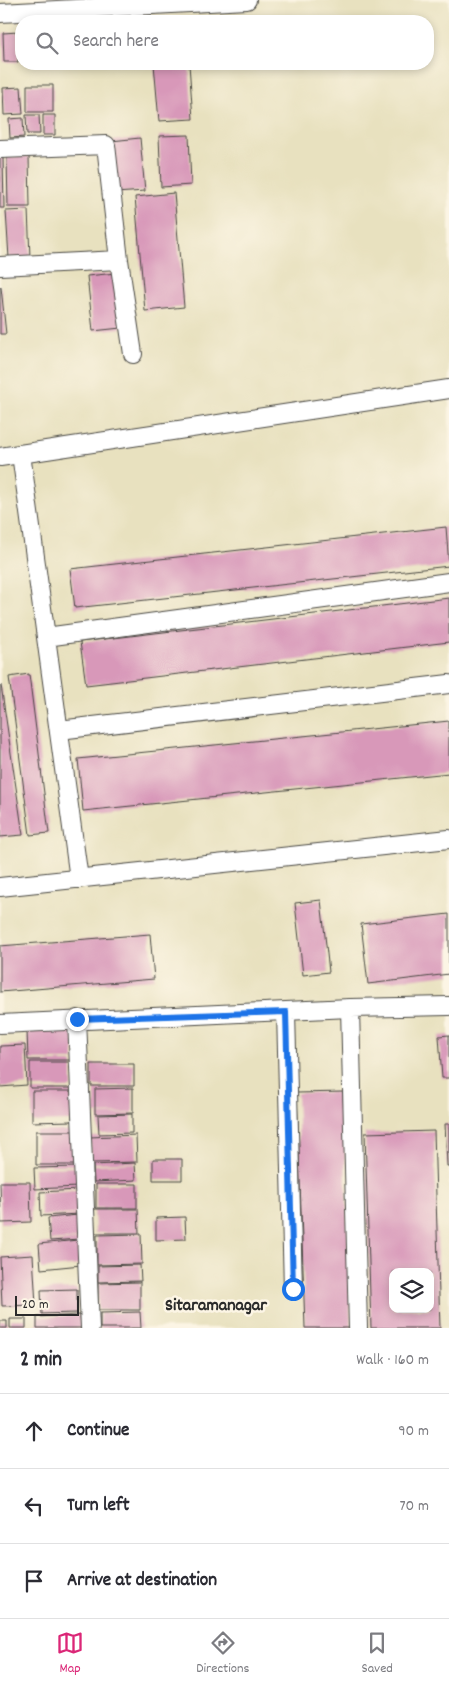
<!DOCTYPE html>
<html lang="en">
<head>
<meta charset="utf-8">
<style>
	:root { --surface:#fff; --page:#f2f2f3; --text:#2b2b33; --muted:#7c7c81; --line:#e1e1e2; --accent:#db2777 }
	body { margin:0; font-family:Dekko,sans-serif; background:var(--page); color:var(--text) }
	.controls { position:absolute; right:15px; bottom:15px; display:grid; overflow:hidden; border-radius:10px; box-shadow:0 2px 8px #0003 }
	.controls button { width:45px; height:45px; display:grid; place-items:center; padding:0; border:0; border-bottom:1px solid var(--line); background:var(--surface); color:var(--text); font:25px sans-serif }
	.scale { position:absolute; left:15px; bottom:12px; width:64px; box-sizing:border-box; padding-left:5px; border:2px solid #2b2b2b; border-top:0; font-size:14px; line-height:18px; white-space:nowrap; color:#2b2b2b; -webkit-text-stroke:4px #fcf5e5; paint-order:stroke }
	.stop { position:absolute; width:15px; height:15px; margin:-11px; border:4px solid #1a73e8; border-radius:50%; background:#fff }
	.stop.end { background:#1a73e8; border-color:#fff; box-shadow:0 1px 5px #0008 }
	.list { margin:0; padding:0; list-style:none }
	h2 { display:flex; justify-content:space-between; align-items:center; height:65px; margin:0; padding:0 20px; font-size:21px }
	h2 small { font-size:16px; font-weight:400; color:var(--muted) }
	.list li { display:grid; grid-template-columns:32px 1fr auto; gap:15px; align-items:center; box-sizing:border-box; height:75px; padding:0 20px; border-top:1px solid var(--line) }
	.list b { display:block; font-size:19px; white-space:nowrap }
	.list em { font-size:16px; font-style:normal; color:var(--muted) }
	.icon { flex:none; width:28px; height:28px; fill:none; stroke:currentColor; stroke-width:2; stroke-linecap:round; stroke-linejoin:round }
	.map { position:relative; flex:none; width:449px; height:1328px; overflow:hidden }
	.search { position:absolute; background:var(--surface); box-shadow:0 2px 8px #0003; left:15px; right:15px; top:15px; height:55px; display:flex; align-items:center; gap:12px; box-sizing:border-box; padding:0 18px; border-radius:20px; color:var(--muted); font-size:19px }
	.sheet { height:290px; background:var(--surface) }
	nav { display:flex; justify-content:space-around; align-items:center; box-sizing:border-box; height:70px; border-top:1px solid var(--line); background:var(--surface); font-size:14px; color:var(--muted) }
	nav a { display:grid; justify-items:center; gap:2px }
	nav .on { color:var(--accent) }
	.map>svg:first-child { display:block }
</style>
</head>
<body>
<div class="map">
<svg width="449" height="1328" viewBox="0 0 449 1328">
	<rect width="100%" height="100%" fill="#fcf5e5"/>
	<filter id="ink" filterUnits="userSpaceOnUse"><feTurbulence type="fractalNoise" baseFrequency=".02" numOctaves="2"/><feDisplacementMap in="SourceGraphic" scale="10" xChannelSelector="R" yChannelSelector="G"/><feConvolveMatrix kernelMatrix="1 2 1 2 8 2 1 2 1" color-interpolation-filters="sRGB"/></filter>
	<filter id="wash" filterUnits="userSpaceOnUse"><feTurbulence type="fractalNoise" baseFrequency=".0096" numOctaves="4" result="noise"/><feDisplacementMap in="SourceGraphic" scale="20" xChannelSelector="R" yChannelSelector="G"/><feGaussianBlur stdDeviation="1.12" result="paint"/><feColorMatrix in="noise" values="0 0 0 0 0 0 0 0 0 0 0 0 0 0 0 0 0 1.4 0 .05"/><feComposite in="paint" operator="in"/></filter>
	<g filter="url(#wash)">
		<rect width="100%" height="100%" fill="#e8e1bf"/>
		<g id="blocks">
			<path fill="#d898b9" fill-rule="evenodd" d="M18 32V62H4L3 33Z
				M154 64H189L193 119 159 121Z
				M27 85H53V112H27Z
				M21 87 23 114 4 115 3 88Z
				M26 115H39L40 134H27Z
				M43 115H55V135H43Z
				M23 118 24 137 10 138 9 119Z
				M189 135 191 185 161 187 159 136Z
				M140 138 145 191 115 193 111 141Z
				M29 156 30 207H8L7 157Z
				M0 158H3L4 208H0Z
				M174 193 184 307 145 311 135 197Z
				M28 210 30 257 9 258 6 211Z
				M116 273 121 328 93 331 87 276Z
				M0 287H1L6 334H0Z
				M446 527 449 566 75 608 70 569Z
				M449 598V642L86 685 80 642Z
				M29 674 49 833 30 835 9 677Z
				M1 685 23 835 0 837V686Z
				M449 721V773L83 811 78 759Z
				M321 900 329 972 303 975 295 903Z
				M449 914V974L368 984 361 924Z
				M150 934 154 979 0 992V946Z
				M74 1030V1060H28L27 1031Z
				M449 1035V1078H442L439 1036Z
				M25 1045 27 1085 0 1087V1046Z
				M30 1062H72V1088H30Z
				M91 1064H134V1086H91Z
				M133 1088V1113L95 1114V1089Z
				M32 1091H71L72 1121 32 1122Z
				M343 1092 351 1328H305L297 1093Z
				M132 1114V1133L99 1134 98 1115Z
				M445 1124H449V1166H447Z
				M36 1131H77V1165H36Z
				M434 1131 440 1328H371L365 1133ZM393 1272H430V1309H393Z
				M136 1135 137 1162 92 1163 90 1137Z
				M153 1159H182V1180H153Z
				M135 1163 136 1180 94 1182 93 1165Z
				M77 1167 78 1187 35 1189 34 1168Z
				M0 1182H30L31 1222 1 1223Z
				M96 1184H137V1208H96Z
				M78 1190 79 1214 41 1216 40 1192Z
				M94 1209H138L139 1233H95Z
				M78 1215 79 1239 50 1241 48 1218Z
				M185 1217 186 1239 156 1240V1218Z
				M141 1234 142 1264 97 1265V1235Z
				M78 1240 81 1265 41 1269 39 1244Z
				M33 1255 36 1305 2 1306 0 1257Z
				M140 1265 141 1281 98 1282V1266Z
				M140 1282V1310H98V1283Z
				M77 1289V1313L42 1314 41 1290Z
				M140 1312 141 1328H100V1313Z
				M80 1315 81 1328H37V1317Z
				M10 1319H26V1328H10Z
				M0 1321H7V1328H0Z"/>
		</g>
	</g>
	<g filter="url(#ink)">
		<use href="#blocks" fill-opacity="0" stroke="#474641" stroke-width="1"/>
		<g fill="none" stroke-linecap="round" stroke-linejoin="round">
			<g stroke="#474641" stroke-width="20">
				<path id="street" d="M0 13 247 0
					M0 149 106 145 119 260 133 354
					M0 266 119 260
					M21 454 79 879
					M0 457 449 389
					M46 637 449 582
					M59 730 449 684
					M0 887 449 839
					M350 1008 358 1328
					M286 1012 293 1289
					M77 1019 90 1328
					M0 1024 350 1008 449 1006"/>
			</g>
			<use href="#street" stroke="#fff" stroke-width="18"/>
		</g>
	</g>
	<g fill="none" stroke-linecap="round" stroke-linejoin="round" filter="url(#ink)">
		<path stroke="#1a73e8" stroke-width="6" d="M77 1019 286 1012 293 1289"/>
	</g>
	<g text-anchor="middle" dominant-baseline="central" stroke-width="5" stroke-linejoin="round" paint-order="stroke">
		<g font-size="18" font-weight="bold" fill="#2b2b2b" stroke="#fcf5e5">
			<text x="216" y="1306">Sitaramanagar</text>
		</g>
	</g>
</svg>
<div class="controls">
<button><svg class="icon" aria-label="layers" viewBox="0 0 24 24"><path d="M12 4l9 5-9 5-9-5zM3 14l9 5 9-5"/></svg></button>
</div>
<div class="scale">20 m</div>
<div class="stop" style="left:293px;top:1289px"></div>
<div class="stop end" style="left:77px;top:1019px"></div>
<div class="search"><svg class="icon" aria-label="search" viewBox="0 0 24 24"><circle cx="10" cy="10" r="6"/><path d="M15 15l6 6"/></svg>Search here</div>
</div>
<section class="sheet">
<h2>2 min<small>Walk · 160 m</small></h2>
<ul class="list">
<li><svg class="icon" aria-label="ahead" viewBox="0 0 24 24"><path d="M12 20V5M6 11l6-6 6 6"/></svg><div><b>Continue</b></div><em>90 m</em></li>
<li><svg class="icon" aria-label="left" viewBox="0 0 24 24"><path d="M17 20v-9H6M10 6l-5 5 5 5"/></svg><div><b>Turn left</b></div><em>70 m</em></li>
<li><svg class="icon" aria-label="arrive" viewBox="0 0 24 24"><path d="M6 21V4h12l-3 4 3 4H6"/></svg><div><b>Arrive at destination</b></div></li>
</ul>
</section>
<nav>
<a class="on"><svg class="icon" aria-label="map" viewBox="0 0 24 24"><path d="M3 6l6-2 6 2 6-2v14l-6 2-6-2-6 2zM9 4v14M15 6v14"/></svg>Map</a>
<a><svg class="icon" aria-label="directions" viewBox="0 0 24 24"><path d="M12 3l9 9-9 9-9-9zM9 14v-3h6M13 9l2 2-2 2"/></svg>Directions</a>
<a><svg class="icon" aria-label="saved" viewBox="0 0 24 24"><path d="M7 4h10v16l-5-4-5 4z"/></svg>Saved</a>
</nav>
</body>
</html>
